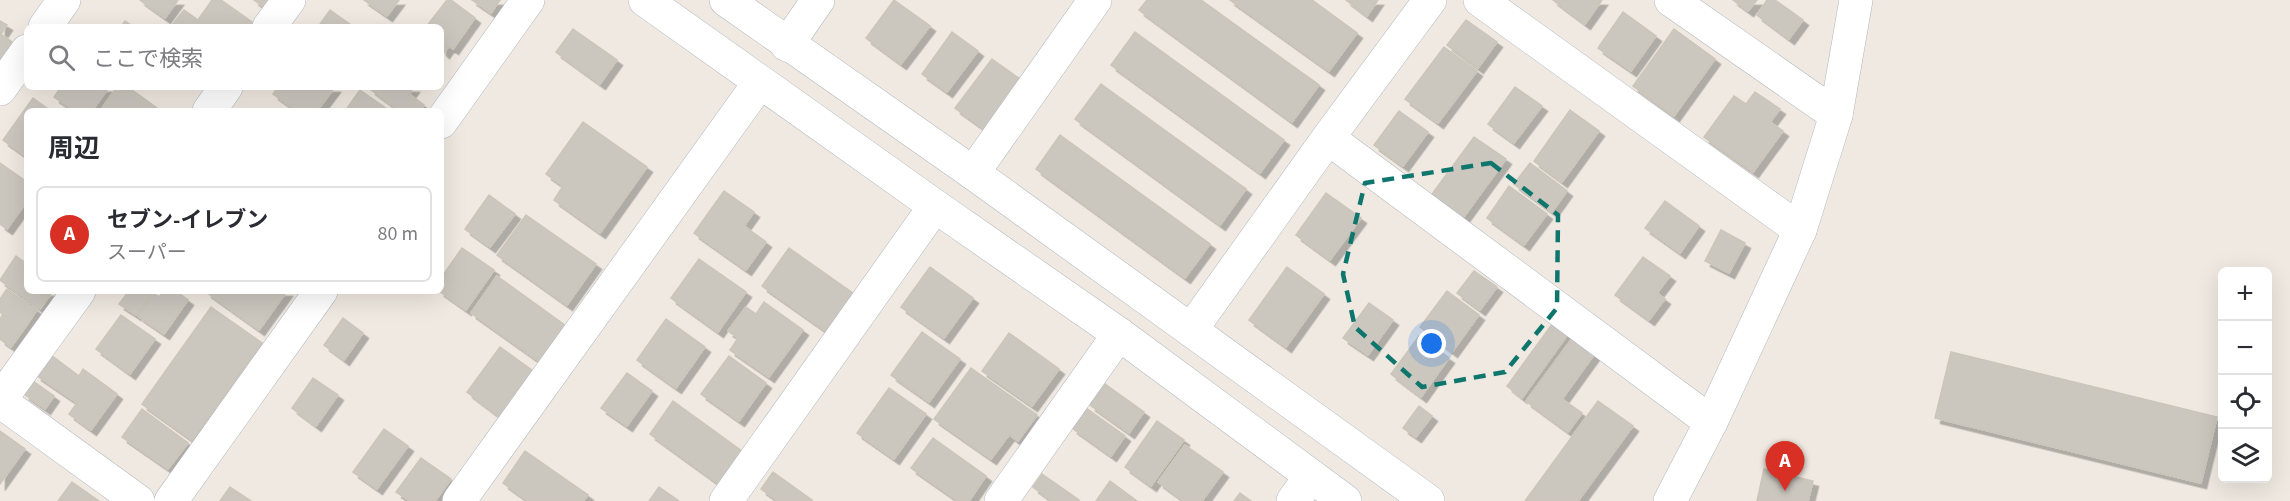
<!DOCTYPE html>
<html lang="ja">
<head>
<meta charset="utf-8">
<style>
	:root { --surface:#fff; --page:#f2f2f3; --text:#2b2b33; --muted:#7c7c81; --line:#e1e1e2; --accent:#d93025 }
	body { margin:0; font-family:"Source Sans 3","Noto Sans JP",sans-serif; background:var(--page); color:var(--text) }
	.controls { position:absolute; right:18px; bottom:18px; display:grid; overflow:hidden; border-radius:9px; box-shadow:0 6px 24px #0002 }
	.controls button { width:54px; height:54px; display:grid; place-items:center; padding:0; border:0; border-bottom:2px solid var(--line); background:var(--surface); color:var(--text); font:30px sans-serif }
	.you { position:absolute; left:1432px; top:344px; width:21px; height:21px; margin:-15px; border:4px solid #fff; border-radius:50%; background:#1a73e8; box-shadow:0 0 0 9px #1a73e833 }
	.badge { display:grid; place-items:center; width:39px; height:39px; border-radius:50%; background:var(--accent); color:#fff; font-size:20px; font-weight:700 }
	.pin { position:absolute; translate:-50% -50px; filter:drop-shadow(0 2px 3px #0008) }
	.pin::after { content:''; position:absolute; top:32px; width:21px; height:18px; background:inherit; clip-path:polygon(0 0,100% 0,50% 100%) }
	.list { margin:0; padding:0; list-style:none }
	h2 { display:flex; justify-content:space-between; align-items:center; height:78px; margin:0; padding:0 24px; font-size:26px }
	h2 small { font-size:20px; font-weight:400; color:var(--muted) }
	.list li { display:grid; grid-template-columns:39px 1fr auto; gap:18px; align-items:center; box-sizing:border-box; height:96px; margin:0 12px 12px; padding:0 12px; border:2px solid var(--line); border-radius:9px }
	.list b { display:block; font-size:22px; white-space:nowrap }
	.list p { margin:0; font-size:20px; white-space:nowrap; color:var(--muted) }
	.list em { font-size:20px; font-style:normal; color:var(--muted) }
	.icon { flex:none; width:33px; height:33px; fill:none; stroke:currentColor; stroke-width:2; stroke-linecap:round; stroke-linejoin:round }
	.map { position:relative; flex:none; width:2290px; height:501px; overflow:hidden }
	.search { position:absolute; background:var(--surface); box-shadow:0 6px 24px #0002; left:24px; top:24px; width:420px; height:66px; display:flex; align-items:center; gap:15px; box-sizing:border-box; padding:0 21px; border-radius:9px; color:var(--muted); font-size:22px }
	.panel { position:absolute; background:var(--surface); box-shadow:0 6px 24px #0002; left:24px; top:108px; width:420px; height:186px; border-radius:9px }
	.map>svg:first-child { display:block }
</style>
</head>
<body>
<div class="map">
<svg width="2290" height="501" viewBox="0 0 2290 501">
	<defs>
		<filter id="shadow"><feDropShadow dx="5.5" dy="5.5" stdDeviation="0" flood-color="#0004"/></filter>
	</defs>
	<rect width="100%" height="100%" fill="#efe9e1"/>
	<path fill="#cbc7bf" stroke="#cbc5ba" stroke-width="1.5" filter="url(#shadow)" d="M140 0H178L165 18Z
		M212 0H221L252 22 249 27 172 25 184 10 198 20Z
		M254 0H269L264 7Z
		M364 0H399L387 16Z
		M447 0H451L475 18 453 49 449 46 444 53 441 50V27H426Z
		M472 0H500L491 13Z
		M894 0 930 26 901 64 866 38Z
		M1147 0H1201L1319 85 1292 122 1139 10Z
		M1230 0H1312L1357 33 1329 71Z
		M1346 0H1378L1367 16Z
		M1553 0H1602L1585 24Z
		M1733 0H1757L1748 11Z
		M1767 0H1775L1803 20 1789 39 1757 15Z
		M330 10 354 27H318Z
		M1623 12 1656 36 1631 71 1598 48Z
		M1466 20 1497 42 1478 68 1447 45Z
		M0 21 7 25 1 34 16 45 0 65Z
		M125 21 134 27H121Z
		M573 29 617 60 600 84 556 52Z
		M1674 29 1715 59 1674 116 1633 86Z
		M952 32 978 51 947 92 922 74Z
		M1135 32 1284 140 1260 173 1111 65Z
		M1444 47 1477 71 1438 123 1405 99Z
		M992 59 1027 84 991 134 955 108Z
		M1101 84 1246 189 1220 225 1075 119Z
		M61 87H109L92 111H75L54 97Z
		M117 87H128L161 111H100Z
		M278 87H335L317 111H297L273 94Z
		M371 87H414L409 94 424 105 420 111H400L370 89Z
		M1515 87 1542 106 1514 143 1488 124Z
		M360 90 390 111H345Z
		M1755 92 1780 109 1770 122 1783 131 1753 172 1704 137 1734 96 1746 104Z
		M33 98 51 111H27V157L3 140Z
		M1570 110 1599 131 1562 182 1534 161Z
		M1399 111 1428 132 1403 166 1374 145Z
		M583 122 647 167 600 233 554 200 563 186 546 174Z
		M1060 135 1210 244 1185 278 1036 169Z
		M1474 137 1506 159 1463 218 1432 194Z
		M0 163 27 182V201L7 229 0 224Z
		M1530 163 1567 191 1552 212 1514 184Z
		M1509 186 1547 214 1524 245 1487 218Z
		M724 191 754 212 744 226 766 242 746 270 694 233Z
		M1326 193 1361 218 1330 260 1296 235Z
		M489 195 515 214 490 247 465 229Z
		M1665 201 1699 226 1680 253 1645 228Z
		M526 215 596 264 567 305 497 255Z
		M1721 230 1745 243 1729 273 1705 261Z
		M462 248 494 270 466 310 439 291 441 278Z
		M789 248 857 296 830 334 762 286Z
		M16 256 27 264V291H53L40 309 0 280Z
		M1643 257 1670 276 1657 293 1665 299 1649 320 1615 295Z
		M699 259 746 292 718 332 671 298Z
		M930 267 973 298 944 338 901 307Z
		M1287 267 1324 294 1286 347 1249 320Z
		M1474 271 1497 287 1480 310 1457 293Z
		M497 276 566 326 540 362 471 313Z
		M7 289 37 310 24 329 0 312V299Z
		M129 291H154L136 315 119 304Z
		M164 291H176L188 300 164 334 138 316 154 294 159 297Z
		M207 291H287L259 330 206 292Z
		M1447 291 1479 315 1452 352 1420 327Z
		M764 302 803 330 769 377 730 350 738 338 728 331 746 307 756 314Z
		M1369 303 1393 320 1368 355 1343 338Z
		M211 307 262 343 192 440 142 404Z
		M3 314 24 329 11 347 0 339V319Z
		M121 315 155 339 130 374 96 349Z
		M343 318 363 333 344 360 324 345Z
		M666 319 705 347 676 388 637 360Z
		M1553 323 1568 334 1522 398 1507 386Z
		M922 332 960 359 929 402 891 375Z
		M1009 333 1059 369 1032 406 982 371Z
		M1419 336 1449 358 1421 397 1391 374Z
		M1574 336 1596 352 1562 399 1582 413 1568 432 1526 401Z
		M500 347 533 371 500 417 467 392Z
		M1951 352 2217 417 2201 483 1935 418Z
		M51 355 79 376 83 369 117 394 91 430 69 414 77 403 36 375Z
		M729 356 766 383 739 421 701 394Z
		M971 368 1037 415 1018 441 1009 435 991 459 934 419Z
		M627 373 652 391 627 426 601 408Z
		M313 378 338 395 316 426 292 408Z
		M33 381 54 396 45 409 24 394Z
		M1105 384 1144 412 1129 433 1090 405Z
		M889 388 926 414 894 459 857 433Z
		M673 401 746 454 723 487 650 434Z
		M1598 401 1633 426 1578 501H1525Z
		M1419 406 1432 416 1416 437 1403 428Z
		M1086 408 1125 436 1111 456 1072 428Z
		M142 409 188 443 168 469 122 437Z
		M1157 421 1184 440 1151 486 1125 467Z
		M384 429 408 446 377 489 353 472Z
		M0 431 25 449 0 484Z
		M933 438 986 476 969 501H958L911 468Z
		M1185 445 1223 472 1202 501H1184L1158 482Z
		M525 451 588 495 583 501H528L503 483Z
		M421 458 451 479 435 501H410L396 492Z
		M1764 469 1813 481 1808 501H1757Z
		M773 472 812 500 811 501H778L761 489Z
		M1042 474 1079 500V501H1052L1033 487Z
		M1110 481 1137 501H1096Z
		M72 482 99 501H58Z
		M230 487 251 501H220Z
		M659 487 679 501H649Z
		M1240 493 1251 501H1234Z"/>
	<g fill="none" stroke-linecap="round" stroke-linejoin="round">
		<g stroke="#b4b7c1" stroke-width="34">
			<path id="street" d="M1480 0 1800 230
				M1671 0 1836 115
				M45 27 64 0
				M269 27 289 0
				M787 45 818 0
				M0 89 27 51
				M209 111 226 87
				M441 122 528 0
				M1328 138 1711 422
				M973 173 1095 0
				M1191 330 1328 138 1430 0
				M0 400 79 291
				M0 401 138 501
				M171 501 321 291
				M459 501 760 82
				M726 501 935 206
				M1001 501 1119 334
				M1293 501 1311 476"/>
		</g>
		<g stroke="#b4b7c1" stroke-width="34">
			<path id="secondary" d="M645 0 935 206 1119 334 1345 501
				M726 0 973 173 1428 501
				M1670 501 1711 422 1800 230 1836 115 1856 0"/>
		</g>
		<use href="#street" stroke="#fff" stroke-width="33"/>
		<use href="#secondary" stroke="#fff" stroke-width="33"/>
	</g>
	<path fill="none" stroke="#0f766e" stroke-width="4.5" stroke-dasharray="12 8" stroke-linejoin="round" d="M1491 163 1558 215 1557 308 1505 372 1422 387 1355 327 1343 274 1365 183Z"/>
</svg>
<div class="controls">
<button>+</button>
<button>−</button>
<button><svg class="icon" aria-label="locate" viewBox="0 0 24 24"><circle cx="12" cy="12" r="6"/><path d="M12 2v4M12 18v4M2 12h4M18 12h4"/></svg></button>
<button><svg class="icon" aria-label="layers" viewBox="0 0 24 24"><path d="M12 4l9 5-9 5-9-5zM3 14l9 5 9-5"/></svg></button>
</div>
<div class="you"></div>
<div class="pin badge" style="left:1785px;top:491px">A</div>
<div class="search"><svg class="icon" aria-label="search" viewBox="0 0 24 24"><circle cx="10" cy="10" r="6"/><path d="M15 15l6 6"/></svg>ここで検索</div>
<section class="panel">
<h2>周辺<small></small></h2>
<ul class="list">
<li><span class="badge">A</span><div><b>セブン-イレブン</b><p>スーパー</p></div><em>80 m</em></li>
</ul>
</section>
</div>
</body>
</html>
